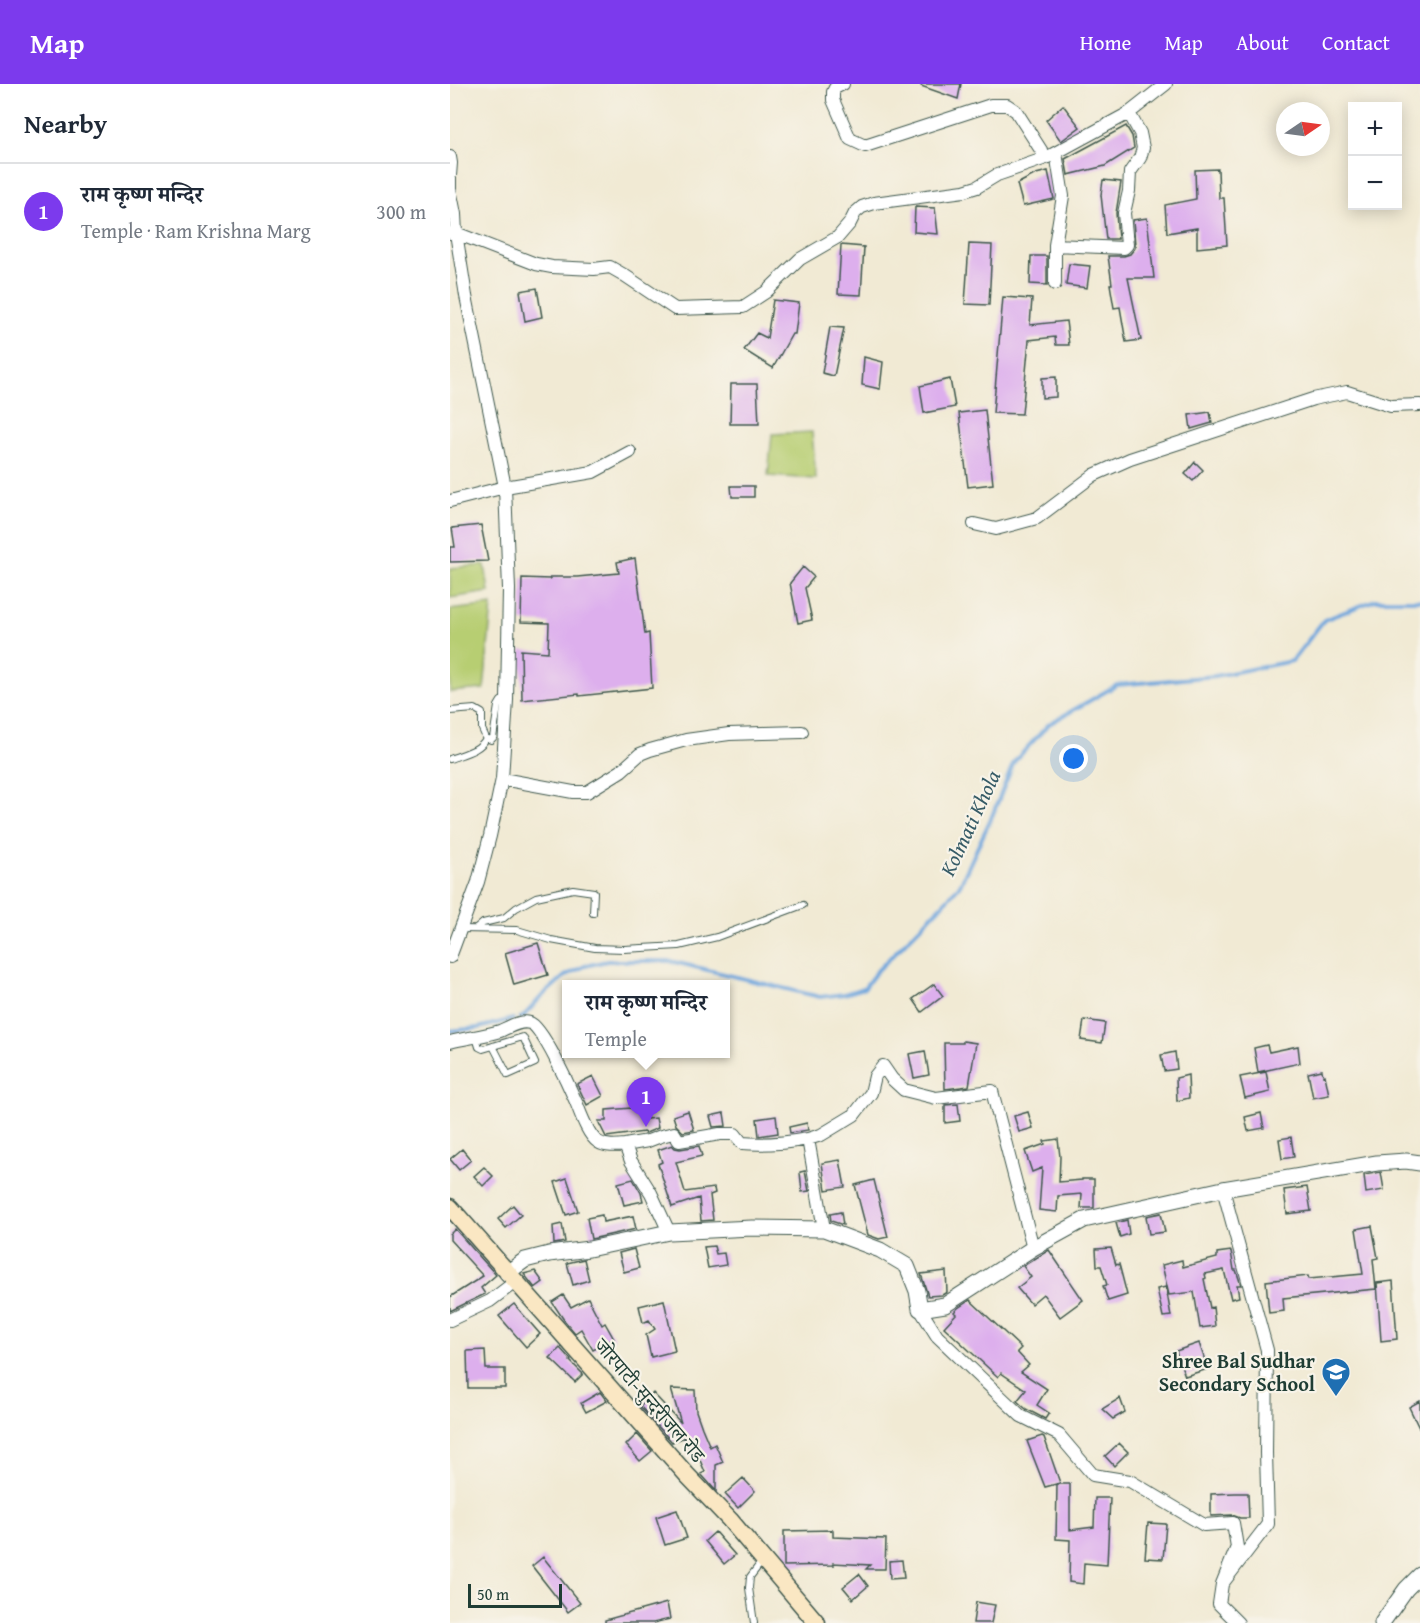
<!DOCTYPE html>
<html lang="en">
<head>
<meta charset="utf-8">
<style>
	:root { --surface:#fff; --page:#f2f2f3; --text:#1f2937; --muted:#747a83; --line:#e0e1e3; --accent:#7c3aed }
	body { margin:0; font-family:"Gentium Book Plus","Noto Serif Devanagari",serif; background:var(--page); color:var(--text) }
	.controls { position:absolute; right:18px; top:18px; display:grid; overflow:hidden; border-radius:0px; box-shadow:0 3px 15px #0003 }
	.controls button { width:54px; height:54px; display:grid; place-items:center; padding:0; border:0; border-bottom:2px solid var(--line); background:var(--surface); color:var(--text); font:30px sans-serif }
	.compass { position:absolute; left:826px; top:18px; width:54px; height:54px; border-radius:50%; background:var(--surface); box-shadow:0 3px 15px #0003; rotate:77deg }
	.scale { position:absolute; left:18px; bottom:15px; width:94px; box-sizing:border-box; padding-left:6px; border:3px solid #1f3d34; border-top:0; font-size:16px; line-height:21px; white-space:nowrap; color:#1f3d34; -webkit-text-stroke:4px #f7f3e8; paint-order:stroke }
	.you { position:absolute; left:624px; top:675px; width:21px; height:21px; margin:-15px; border:4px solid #fff; border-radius:50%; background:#1a73e8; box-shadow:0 0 0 9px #1a73e833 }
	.badge { display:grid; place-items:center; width:39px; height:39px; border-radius:50%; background:var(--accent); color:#fff; font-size:20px; font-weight:700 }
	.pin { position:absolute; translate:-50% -50px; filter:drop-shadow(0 2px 3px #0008) }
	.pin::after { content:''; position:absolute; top:32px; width:21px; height:18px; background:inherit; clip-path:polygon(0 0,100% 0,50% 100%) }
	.popup { position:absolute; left:112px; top:896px; width:168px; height:78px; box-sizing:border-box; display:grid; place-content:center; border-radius:0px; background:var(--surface); filter:drop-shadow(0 2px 4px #0005); font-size:20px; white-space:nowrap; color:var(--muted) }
	.popup b { font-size:22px; color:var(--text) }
	.popup::after { content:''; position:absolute; left:50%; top:100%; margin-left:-12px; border:12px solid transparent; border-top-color:var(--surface) }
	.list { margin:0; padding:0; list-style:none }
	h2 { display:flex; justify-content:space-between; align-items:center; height:78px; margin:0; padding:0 24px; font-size:26px }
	h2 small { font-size:20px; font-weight:400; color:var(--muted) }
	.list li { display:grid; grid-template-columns:39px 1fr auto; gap:18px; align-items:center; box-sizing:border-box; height:96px; padding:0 24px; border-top:2px solid var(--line) }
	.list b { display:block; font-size:22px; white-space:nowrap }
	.list p { margin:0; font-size:20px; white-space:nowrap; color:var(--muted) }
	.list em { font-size:20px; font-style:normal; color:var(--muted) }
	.map { position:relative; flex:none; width:970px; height:1539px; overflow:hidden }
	header { display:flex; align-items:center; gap:36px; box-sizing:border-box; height:84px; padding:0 30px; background:var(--accent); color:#fff }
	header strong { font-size:28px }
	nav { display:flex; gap:33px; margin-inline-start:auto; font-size:21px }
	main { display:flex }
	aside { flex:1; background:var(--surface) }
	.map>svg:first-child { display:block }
</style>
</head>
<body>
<header>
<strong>Map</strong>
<nav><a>Home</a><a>Map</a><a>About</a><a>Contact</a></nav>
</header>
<main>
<aside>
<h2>Nearby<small></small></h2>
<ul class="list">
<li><span class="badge">1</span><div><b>राम कृष्ण मन्दिर</b><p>Temple · Ram Krishna Marg</p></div><em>300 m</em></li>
</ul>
</aside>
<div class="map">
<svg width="970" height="1539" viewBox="0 0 970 1539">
	<rect width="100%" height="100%" fill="#f7f3e8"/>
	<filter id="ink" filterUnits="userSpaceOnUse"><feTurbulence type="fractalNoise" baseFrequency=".0167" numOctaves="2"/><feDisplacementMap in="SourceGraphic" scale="12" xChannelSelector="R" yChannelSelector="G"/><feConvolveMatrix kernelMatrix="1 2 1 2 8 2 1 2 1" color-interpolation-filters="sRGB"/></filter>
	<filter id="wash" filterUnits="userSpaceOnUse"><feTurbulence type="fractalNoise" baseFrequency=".008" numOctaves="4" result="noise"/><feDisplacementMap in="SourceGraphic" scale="24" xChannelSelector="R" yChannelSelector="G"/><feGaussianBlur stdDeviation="1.35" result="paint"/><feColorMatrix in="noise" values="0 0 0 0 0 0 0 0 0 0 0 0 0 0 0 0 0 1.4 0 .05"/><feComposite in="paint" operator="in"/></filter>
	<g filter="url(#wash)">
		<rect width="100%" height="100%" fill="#f1ead4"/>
		<path fill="#b7ce72" stroke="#6b8653" stroke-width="1.5" d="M362 348 366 395 318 392 322 350Z
			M35 481 39 508 0 514V484Z
			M42 521 34 605 0 608V526Z"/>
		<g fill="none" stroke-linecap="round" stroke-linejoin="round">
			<path stroke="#6ea6dd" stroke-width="4" d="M70 934 73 933 92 912 115 892 135 882 157 877H220L370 913 394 910 414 904 427 887 492 821 510 801 542 732 564 678 599 640 667 601 765 592 842 577 874 536 925 516H970
				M0 947 28 944 63 935"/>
		</g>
		<g id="blocks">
			<path fill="#ddafed" d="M471 0H511L508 15 471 2Z
				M613 21 630 43 611 57 596 36Z
				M676 42 682 52 684 64 655 82 618 91 615 75Z
				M768 85 769 114H774L777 161 747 164V144L717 149 715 121 746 115 745 86Z
				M598 87 604 115 573 122 567 100 586 90Z
				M653 96 671 98 666 129 668 155H656L651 111Z
				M465 123 485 124 488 150 464 148Z
				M697 134 704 194H678L691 256 676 258 670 223 664 224 660 200H662L658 172H674L680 170 685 164V161L683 136Z
				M519 160 542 161 539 221 515 220Z
				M391 161 414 163 411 211 388 210Z
				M581 172H597V201L580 200Z
				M619 180 640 182 637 204 616 201Z
				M87 204 92 233 75 237 70 207Z
				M553 213 582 215 580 241 616 237 619 261H606L605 253 579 256 572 330 543 329Z
				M323 216 349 219 345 250H342L323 284 294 266 307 249 317 254Z
				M380 243 394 244 384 292 372 289Z
				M414 273 433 278 430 305 412 301Z
				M606 293V313L592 314V294Z
				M500 295 505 323 474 329 470 302Z
				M281 300H307L309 340H280Z
				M535 326 543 400 518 403 509 329Z
				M760 328 762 339 741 345 739 331Z
				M745 378 753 386 743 397 735 390Z
				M281 402H304V413H282Z
				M31 441 38 477 0 478V463H5L2 444Z
				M185 474 195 550 199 549 202 604 129 612V610L72 616 71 566 98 568 99 539 71 538 72 494 100 495V493H127L169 489 167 478Z
				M353 483 364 493 355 504 362 536 348 539 340 499Z
				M88 859 98 891 64 901 55 869Z
				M484 900 493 912 472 928 463 915Z
				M634 936 655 939 652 959 631 956Z
				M513 957 526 959 519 1002 495 1005 494 959H513Z
				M817 961 819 968 848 962 850 979 808 988 804 964Z
				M475 967 479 991 464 994 459 970Z
				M725 968 727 985 714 987 711 971Z
				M872 986 873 992 875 991 879 1011 863 1014 858 989Z
				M816 988 820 1008 795 1014 790 993Z
				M738 991 739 1014 727 1017 726 994Z
				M143 992 153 1012 137 1021 127 1000Z
				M508 1020 510 1037 495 1039V1021Z
				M195 1023 197 1035 206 1034 208 1044 196 1049 194 1048 156 1053 148 1037H156V1026Z
				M238 1027 244 1046 233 1048 226 1041 223 1032Z
				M578 1028 583 1044 569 1048 564 1032Z
				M274 1029 276 1042 263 1043 260 1032Z
				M811 1029 814 1044 798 1047 795 1033Z
				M326 1032 328 1049 309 1052 307 1035Z
				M357 1039 358 1046 340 1049 339 1043Z
				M841 1053 844 1073 832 1075 829 1055Z
				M608 1055 610 1073 609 1098 632 1096V1095H644V1124H631L632 1110 608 1112 607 1128 589 1126 592 1084 582 1088 575 1067 595 1060 594 1057Z
				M222 1061 225 1064 230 1065 249 1062 252 1072 226 1078 235 1108 264 1104 265 1109 260 1111 263 1136 251 1137 249 1114 222 1123 208 1080 212 1078 208 1066Z
				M12 1065 21 1076 9 1086 0 1075Z
				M390 1076 395 1103 376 1106 372 1079Z
				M34 1083 43 1092 33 1102 24 1092Z
				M355 1087 359 1107 352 1108 350 1088Z
				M931 1088 934 1106 916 1109 914 1091Z
				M117 1094 128 1127 116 1131 105 1098Z
				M183 1095 191 1109 193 1117 174 1121 168 1099Z
				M424 1096 438 1153 429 1155 418 1151 405 1101Z
				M857 1103 861 1127 837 1130 834 1106Z
				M63 1121 71 1131 56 1144 48 1135Z
				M391 1128 393 1141 381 1137 380 1130Z
				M711 1129 715 1148 699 1150 696 1132Z
				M152 1131 153 1138 183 1132 186 1145 141 1155 137 1134Z
				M677 1136 679 1150 670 1153 666 1139Z
				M112 1140 115 1158 104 1160 103 1142Z
				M922 1142 928 1174 923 1175 926 1205 833 1214 834 1227 819 1229 816 1197 858 1192 859 1195 913 1190 906 1145Z
				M5 1145 46 1191 31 1204 35 1210 0 1227V1213L33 1192 0 1156V1150Z
				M264 1162 266 1170 274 1169 276 1181 258 1184 254 1163Z
				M661 1164 666 1181 669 1180 677 1211 658 1217 653 1202 657 1201 651 1182H647L646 1165Z
				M184 1165 189 1184 174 1188 169 1169Z
				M599 1166 633 1216 610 1233 593 1210 581 1220 567 1204 581 1193 573 1182Z
				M781 1167 784 1186H786L791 1201H787L789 1213 781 1215 774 1186 755 1190 756 1194 754 1195 760 1224 763 1223 765 1242 750 1244 744 1208 719 1211 712 1181 732 1176 733 1183 767 1174V1169Z
				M134 1175 139 1196 123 1201 117 1179Z
				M85 1187 93 1198 85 1204 74 1190Z
				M496 1187 497 1208 492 1211 478 1212 471 1190Z
				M943 1197 947 1255 931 1257 927 1199Z
				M716 1203 721 1232 713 1233 707 1205Z
				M113 1211 121 1223 138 1214 152 1241 155 1239 164 1255 143 1266 131 1245 125 1249 114 1236 102 1218Z
				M214 1216 225 1267 201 1273 196 1251 205 1245 199 1236 193 1239 189 1222Z
				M520 1216 571 1264 567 1268 579 1281 571 1288 597 1305 587 1321 599 1329 595 1335 576 1325 567 1317 576 1306 551 1289 548 1293 494 1243 506 1230 504 1228 508 1224Z
				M64 1220 90 1250 76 1263 49 1232Z
				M749 1259 758 1285 735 1292 726 1267Z
				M110 1264 121 1276 120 1277 133 1290 125 1298 100 1274Z
				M35 1266 36 1285H55V1304H18L17 1267Z
				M221 1305 245 1306 246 1327 252 1344 260 1363 265 1360 273 1378 266 1381V1407L251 1390 255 1388 246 1367 240 1369 235 1353 222 1358 190 1322 203 1309 231 1339Z
				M150 1308 157 1317 136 1328 131 1319Z
				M670 1314 675 1328 663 1335 652 1325Z
				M970 1317V1346L959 1323Z
				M187 1350 202 1367 190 1377 176 1361Z
				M592 1352 594 1353 610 1399 595 1403 577 1357Z
				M669 1359 678 1368 664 1382 655 1372Z
				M293 1394 305 1407 288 1424 275 1410Z
				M607 1400H620V1446L644 1443 645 1414H660L657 1481 634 1479 633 1500 619 1498 620 1456 606 1455Z
				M785 1409H798L799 1434H790L782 1431 761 1432V1410Z
				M227 1426 237 1454 215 1461 206 1433Z
				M698 1439 716 1440 713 1475 695 1474Z
				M383 1446V1453L436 1455 435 1485H416L420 1481 383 1479 384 1481 334 1482V1447Z
				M265 1448 285 1471 274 1480 255 1457Z
				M93 1473 130 1519 118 1528 82 1482Z
				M452 1476 454 1494 440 1495 439 1477Z
				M409 1490 418 1502 403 1515 393 1503Z
				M526 1518 545 1521 541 1539H523Z
				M217 1519 220 1535 203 1539H155V1536Z"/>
		</g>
	</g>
	<g filter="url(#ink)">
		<use href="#blocks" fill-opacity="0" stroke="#3e574c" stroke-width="1.5"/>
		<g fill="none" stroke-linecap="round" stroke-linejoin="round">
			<g stroke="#3e574c" stroke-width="8">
				<path id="service" d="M0 627 25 625 32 629V645L36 654 41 656 43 654 48 622 51 617 56 616
					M0 675C12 670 30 667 36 654
					M11 845 67 846 101 856 145 864 174 865 229 862 267 853 353 821
					M26 845 33 839 54 834 66 824 86 813 123 805 144 808 143 829
					M26 953 29 963 33 965 73 953 85 979 58 991 43 962
					M304 1539 299 1504 300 1493 313 1476"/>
			</g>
			<g stroke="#3e574c" stroke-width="14">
				<path id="minor" d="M393 0 385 4 383 8V16L400 55 415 62 541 21H557L566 27 596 74
					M0 73 1 79 0 92
					M0 94V105L5 130 6 149 16 212 55 403 59 505 57 616 52 695 40 752 28 798 0 873
					M0 149H6L86 180 102 183 144 185 160 183 174 191 225 225 293 223 316 208 350 175 388 153 400 139 405 129 412 123 424 119 514 107 527 103 547 91 596 74 679 29 716 0
					M605 161 674 164 677 161 674 129 679 107 680 88 690 74 693 64 690 49 679 29
					M605 200V161L613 112 606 69
					M0 417 55 403 143 388 180 368
					M524 440 546 445 587 434 644 391 680 375 863 315 897 308 941 322 970 321
					M52 695 123 708H137L171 687 190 670 200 666 236 656 279 650 352 648
					M0 958C16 954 34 952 50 947 59 943 70 936 80 939 92 942 120 1004 126 1018 130 1028 138 1052 148 1058 156 1063 166 1062 175 1061L181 1077 201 1109 219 1148
					M358 1055 371 1051 404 1031 421 1009 425 992 433 982 442 995 454 1006 486 1014 542 1007 583 1164
					M175 1061 198 1057 211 1052 224 1049 229 1057 270 1050H285L292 1059C314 1061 336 1059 358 1055L374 1145
					M470 1225 487 1252 571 1332 609 1351 643 1391 680 1397 754 1441 783 1439 787 1463 772 1500 818 1440 816 1369 817 1266 773 1105
					M0 1236 40 1217 65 1198
					M772 1500 769 1520 788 1539"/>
			</g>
			<g stroke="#3e574c" stroke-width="17">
				<path id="tertiary" d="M57 1189 75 1176 99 1170 139 1165 219 1148 302 1144 374 1145 430 1166 457 1182 467 1207 470 1225 495 1221 583 1164 634 1136 773 1105 927 1079 956 1077 970 1079
					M932 1539 956 1505 970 1491"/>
			</g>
			<g stroke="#3e574c" stroke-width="19">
				<path id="secondary" d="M0 1123 237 1391 280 1436 367 1539"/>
			</g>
			<use href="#service" stroke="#fff" stroke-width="6"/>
			<use href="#minor" stroke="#fff" stroke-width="12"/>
			<use href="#tertiary" stroke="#fff" stroke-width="15"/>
			<use href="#secondary" stroke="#fae7c3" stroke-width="16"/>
		</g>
	</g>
	<defs>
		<g id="school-pin" transform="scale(1.5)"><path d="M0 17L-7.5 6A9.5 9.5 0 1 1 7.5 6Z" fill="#1f6fb2" stroke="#f7f3e8"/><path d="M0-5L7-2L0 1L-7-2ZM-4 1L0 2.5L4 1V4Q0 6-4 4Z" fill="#fff"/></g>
	</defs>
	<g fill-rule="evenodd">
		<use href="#school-pin" x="886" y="1288"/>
	</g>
	<g text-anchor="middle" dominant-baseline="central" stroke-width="4.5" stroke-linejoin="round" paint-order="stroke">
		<g font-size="20" font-weight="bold" fill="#1f3d34" stroke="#f7f3e8" text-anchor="end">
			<text x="865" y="1276">Shree Bal Sudhar<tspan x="865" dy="23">Secondary School</tspan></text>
		</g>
		<g font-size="20" fill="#1f3d34" stroke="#f7f3e8">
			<text transform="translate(200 1316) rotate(49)">जोरपाटी-सुन्दरीजल रोड</text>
		</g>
		<g font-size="21" font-style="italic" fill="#375c67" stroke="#f7f3e8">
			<text transform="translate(520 739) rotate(-65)">Kolmati Khola</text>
		</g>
	</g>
</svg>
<div class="controls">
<button>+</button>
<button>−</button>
</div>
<svg class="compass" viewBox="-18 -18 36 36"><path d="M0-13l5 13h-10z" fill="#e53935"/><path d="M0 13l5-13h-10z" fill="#747a83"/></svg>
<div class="scale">50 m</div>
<div class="you"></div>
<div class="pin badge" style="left:196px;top:1043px">1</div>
<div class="popup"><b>राम कृष्ण मन्दिर</b>Temple</div>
</div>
</main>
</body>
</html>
